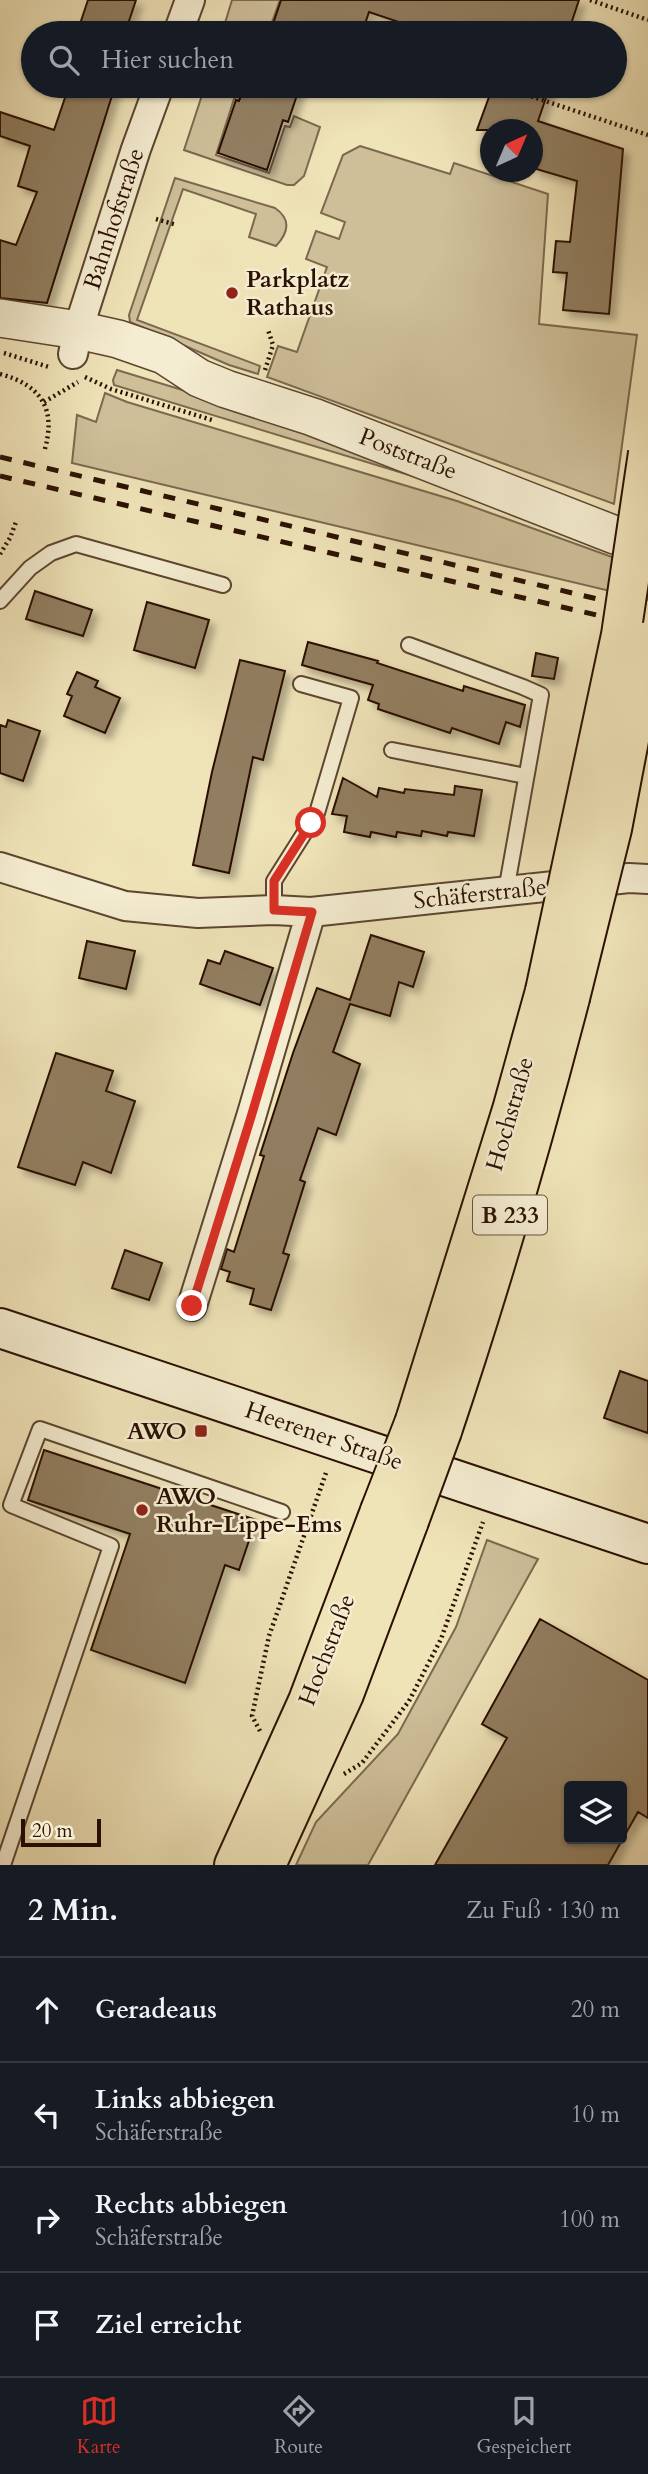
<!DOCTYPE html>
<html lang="de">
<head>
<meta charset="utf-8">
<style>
	:root { --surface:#171b24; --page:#20242c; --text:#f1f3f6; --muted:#9ea1a6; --line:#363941; --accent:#d93025 }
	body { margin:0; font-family:Cardo,serif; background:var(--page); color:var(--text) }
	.controls { position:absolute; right:21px; bottom:21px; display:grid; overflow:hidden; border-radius:7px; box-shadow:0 2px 5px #0004 }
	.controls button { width:63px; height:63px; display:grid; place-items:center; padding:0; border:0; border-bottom:2px solid var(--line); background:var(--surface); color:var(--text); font:35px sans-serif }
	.compass { position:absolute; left:480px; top:119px; width:63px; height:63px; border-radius:50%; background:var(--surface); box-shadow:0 2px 5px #0004; rotate:44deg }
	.scale { position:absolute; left:21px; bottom:18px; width:80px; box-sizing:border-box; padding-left:7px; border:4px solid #2b1002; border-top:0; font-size:19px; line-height:24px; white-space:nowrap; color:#2b1002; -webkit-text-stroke:5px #f5edd1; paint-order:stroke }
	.stop { position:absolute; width:21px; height:21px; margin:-16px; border:5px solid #d93025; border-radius:50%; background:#fff }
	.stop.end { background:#d93025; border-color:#fff; box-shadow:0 2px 7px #0008 }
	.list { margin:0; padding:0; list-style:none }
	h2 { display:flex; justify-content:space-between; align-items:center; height:91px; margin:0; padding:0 28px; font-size:30px }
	h2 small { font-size:23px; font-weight:400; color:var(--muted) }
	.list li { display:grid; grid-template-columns:46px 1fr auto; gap:21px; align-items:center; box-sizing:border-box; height:105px; padding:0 28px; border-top:2px solid var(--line) }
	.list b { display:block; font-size:26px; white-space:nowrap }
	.list p { margin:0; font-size:23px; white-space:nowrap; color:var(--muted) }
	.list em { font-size:23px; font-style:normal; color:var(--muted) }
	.icon { flex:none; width:38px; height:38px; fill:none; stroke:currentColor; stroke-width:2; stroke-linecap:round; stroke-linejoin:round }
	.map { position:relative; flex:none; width:648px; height:1865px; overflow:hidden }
	.search { position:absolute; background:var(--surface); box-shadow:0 2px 5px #0004; left:21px; right:21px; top:21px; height:77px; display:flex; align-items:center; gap:18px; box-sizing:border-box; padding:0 24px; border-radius:38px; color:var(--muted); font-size:26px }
	.sheet { height:511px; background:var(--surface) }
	nav { display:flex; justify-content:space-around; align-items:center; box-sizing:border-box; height:98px; border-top:2px solid var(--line); background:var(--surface); font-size:19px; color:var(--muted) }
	nav a { display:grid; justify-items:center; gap:4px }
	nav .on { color:var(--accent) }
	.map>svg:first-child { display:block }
</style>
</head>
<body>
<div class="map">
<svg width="648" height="1865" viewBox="0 0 648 1865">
	<defs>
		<filter id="shadow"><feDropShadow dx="6" dy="6" stdDeviation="3.5" flood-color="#0004"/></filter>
	</defs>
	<rect width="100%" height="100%" fill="#efe3b8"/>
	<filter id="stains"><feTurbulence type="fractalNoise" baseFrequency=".00286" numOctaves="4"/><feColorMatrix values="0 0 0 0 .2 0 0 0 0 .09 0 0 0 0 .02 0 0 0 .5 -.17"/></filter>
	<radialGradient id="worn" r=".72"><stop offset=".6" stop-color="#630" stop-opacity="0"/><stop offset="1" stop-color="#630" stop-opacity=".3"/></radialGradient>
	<path fill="#cebf99" stroke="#7c684e" stroke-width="2" d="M232 0H280L268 33H222Z
		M205 86H243L239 100 234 99 216 155 269 173 285 126 290 127 294 116 320 127 304 176 294 185H287L184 150Z
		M360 146 450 174 454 163 548 194 539 324 637 335 614 504 267 377 278 346 297 352 327 267 306 259 316 231 339 239 345 222 321 213 343 155Z
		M175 178 275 208C291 219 289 232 276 246L249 237 256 214 183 189 137 320 260 366 258 374 229 365 130 322 129 315Z
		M117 370 310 429 465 492 114 385 113 380Z
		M105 393 127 402 457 501 648 570V600L72 463 77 415 96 422Z
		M487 1540 538 1559 368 1865H296L316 1822 398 1734 456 1627Z"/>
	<path fill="#917e61" stroke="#2b1002" stroke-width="2" fill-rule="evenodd" filter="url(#shadow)" d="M88 0H136L125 33H86L88 27 80 24Z
		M281 0H579L568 33H405L408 25 369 12 362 33H270Z
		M69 86H115L47 303 0 298V240L16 245 37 192 18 186 30 146 0 136V112L54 130Z
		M245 86H300L288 122 283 120 267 170 218 153 236 100 239 101Z
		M493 86H550L538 121 623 149 609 314 563 310 567 273 553 272 556 241 570 242 577 181 533 168V130H477Z
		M35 591 92 610 83 636 26 619Z
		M147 602 209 620 195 668 134 650Z
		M308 642 378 661 377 663 463 691 464 686 525 705 520 727 506 722 499 744 452 728 450 733 378 709 379 704 368 700 373 685 302 665Z
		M536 653 558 658 554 679 532 676Z
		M240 660 285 671 263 760 253 757 229 873 193 865 212 772Z
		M77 672 98 681 95 687 120 698 105 733 64 716 72 696 67 694Z
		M8 720 40 731 23 781 0 773V725L6 727Z
		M343 778 377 797 379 788 404 793 405 789 454 795 455 786 482 790 474 836 448 832 447 836 422 831 421 836 397 832 396 837 371 832 370 837 344 832 347 816 332 814Z
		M371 935 424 952 413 987 399 982 390 1016 350 1004 333 1052 360 1064 336 1135 318 1128 300 1180 305 1182 283 1253 289 1255 271 1310 250 1304 254 1289 227 1281 230 1272 221 1269 227 1249 234 1252 264 1156 260 1155 293 1053 317 988 350 1000Z
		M87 941 135 951 126 989 79 978Z
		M225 951 273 968 260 1005 200 984 208 960 220 964Z
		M56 1053 113 1071 106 1091 135 1101 111 1173 83 1162 75 1185 18 1167Z
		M125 1250 162 1263 149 1300 112 1288Z
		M620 1371 648 1381V1433L604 1418Z
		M44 1450 256 1520 239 1570 225 1565 185 1683 91 1650 130 1534 28 1500Z
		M540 1619 648 1680V1818L638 1812 608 1865H435L507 1738 482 1724ZM569 1786H622V1839H569Z"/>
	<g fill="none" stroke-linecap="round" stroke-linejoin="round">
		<g stroke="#5c4530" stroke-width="18">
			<path id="service" d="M0 601 30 568 51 553 76 544 223 585
				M409 645 523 687 541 695 506 891
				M392 750 526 776
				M274 910V881L317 813 351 698 301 684
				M3 1865 111 1546 11 1505 40 1429 282 1512"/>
		</g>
		<g stroke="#5c4530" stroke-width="32">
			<path id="minor" d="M178 33 190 0
				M73 354 78 330 136 149 159 86
				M0 867 125 906 198 913 274 910 311 912 629 878 648 879
				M192 1306 251 1117 311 912"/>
		</g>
		<g stroke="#5c4530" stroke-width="40">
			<path id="tertiary" d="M0 318 78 330 118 339 164 355 199 378 226 389 313 417 615 535"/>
		</g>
		<g stroke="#2b1002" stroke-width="42">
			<path id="secondary" d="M0 1328 648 1544"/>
		</g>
		<g stroke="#2b1002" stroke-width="42">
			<path id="primary" d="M415 1421 512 1110 545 991
				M442 1431C490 1288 532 1144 570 998
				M234 1865 308 1701 380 1511
				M266 1865 344 1694 409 1521"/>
		</g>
		<path stroke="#2b1002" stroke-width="4.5" stroke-dasharray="2 3.5" stroke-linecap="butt" d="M590 0 648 20
			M500 86 648 135
			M447 93 460 86
			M156 219 177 225
			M4 353 49 367
			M265 370 273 345 268 330
			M0 374C42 385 57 410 44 452
			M85 377 111 389 212 420
			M44 402 78 382
			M0 554 10 538 16 522
			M260 1731 252 1716 269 1636 327 1470
			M344 1774 362 1763 409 1701 441 1639 483 1522"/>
		<use href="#service" stroke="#f5edd1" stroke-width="14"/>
		<use href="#minor" stroke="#f5edd1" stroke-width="28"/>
		<use href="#tertiary" stroke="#f5edd1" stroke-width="37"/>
		<use href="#secondary" stroke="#f5edd1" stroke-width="38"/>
		<use href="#primary" stroke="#efe3b8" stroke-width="38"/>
		<path stroke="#2b1002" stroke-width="5" stroke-dasharray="12 12" stroke-linecap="butt" d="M0 457 648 611
			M0 476 648 627"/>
		<g stroke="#2b1002" stroke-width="42" stroke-linecap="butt">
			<path id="primary-bridge" d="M545 991 621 635 648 453
				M570 998 612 829 648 641
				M380 1511 415 1421
				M409 1521 442 1431"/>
		</g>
		<use href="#primary-bridge" stroke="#efe3b8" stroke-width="38"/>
	</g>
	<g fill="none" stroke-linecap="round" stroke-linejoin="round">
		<path stroke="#d93025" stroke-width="9" d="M192 1306 251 1117 312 912 274 910V881L311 823"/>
	</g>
	<g fill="#8f2418" stroke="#f5edd1" stroke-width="2.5">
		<circle cx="232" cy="293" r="7"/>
		<rect x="194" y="1424" width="14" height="14" rx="3.5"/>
		<circle cx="142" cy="1510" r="7"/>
	</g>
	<g text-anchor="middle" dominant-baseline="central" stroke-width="5" stroke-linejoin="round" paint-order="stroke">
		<rect fill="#f5edd1" stroke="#685240" stroke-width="2" x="473" y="1195.5" width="74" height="39" rx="5"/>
		<g font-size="23" font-weight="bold" fill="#2b1002">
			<text x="510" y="1215">B 233</text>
		</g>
		<g font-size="24" fill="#2b1002" stroke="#f5edd1">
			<text transform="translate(114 219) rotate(-72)">Bahnhofstraße</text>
			<text transform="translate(408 454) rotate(21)">Poststraße</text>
			<text transform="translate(480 894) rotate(-6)">Schäferstraße</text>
			<text transform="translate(510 1114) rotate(-74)">Hochstraße</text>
			<text transform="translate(324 1436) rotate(19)">Heerener Straße</text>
			<text transform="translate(327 1650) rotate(-69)">Hochstraße</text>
		</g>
		<g font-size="24" font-weight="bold" fill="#2b1002" stroke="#f5edd1" text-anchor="start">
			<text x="246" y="279">Parkplatz<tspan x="246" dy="28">Rathaus</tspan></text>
			<text x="187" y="1431" text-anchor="end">AWO</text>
			<text x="156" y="1496">AWO<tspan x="156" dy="28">Ruhr-Lippe-Ems</tspan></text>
		</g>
	</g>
	<rect width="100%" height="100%" filter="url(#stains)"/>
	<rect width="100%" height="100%" fill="url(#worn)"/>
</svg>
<div class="controls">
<button><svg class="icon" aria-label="layers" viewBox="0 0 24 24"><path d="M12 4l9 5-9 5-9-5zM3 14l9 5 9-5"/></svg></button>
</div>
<svg class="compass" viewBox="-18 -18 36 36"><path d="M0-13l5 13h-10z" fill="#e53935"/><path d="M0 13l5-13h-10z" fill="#9ea1a6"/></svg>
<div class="scale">20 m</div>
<div class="stop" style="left:311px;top:823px"></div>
<div class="stop end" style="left:192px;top:1306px"></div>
<div class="search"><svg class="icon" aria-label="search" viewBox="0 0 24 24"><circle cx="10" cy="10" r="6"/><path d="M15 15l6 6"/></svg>Hier suchen</div>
</div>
<section class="sheet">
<h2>2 Min.<small>Zu Fuß · 130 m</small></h2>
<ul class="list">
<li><svg class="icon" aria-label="ahead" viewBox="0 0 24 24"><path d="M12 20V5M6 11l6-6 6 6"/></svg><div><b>Geradeaus</b></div><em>20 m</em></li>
<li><svg class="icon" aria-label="left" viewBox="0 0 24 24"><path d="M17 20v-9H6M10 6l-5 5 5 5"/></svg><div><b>Links abbiegen</b><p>Schäferstraße</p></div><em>10 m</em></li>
<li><svg class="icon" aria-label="right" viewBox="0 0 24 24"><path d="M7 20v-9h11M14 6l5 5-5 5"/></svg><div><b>Rechts abbiegen</b><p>Schäferstraße</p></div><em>100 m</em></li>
<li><svg class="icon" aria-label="arrive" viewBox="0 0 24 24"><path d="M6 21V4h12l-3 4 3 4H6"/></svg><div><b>Ziel erreicht</b></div></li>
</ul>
</section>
<nav>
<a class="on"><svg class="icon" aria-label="map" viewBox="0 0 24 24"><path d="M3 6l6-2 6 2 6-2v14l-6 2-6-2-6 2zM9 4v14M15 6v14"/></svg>Karte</a>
<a><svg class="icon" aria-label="directions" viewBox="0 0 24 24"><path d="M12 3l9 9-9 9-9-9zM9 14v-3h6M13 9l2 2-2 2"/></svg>Route</a>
<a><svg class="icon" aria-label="saved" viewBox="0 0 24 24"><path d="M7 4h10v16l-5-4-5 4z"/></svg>Gespeichert</a>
</nav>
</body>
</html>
